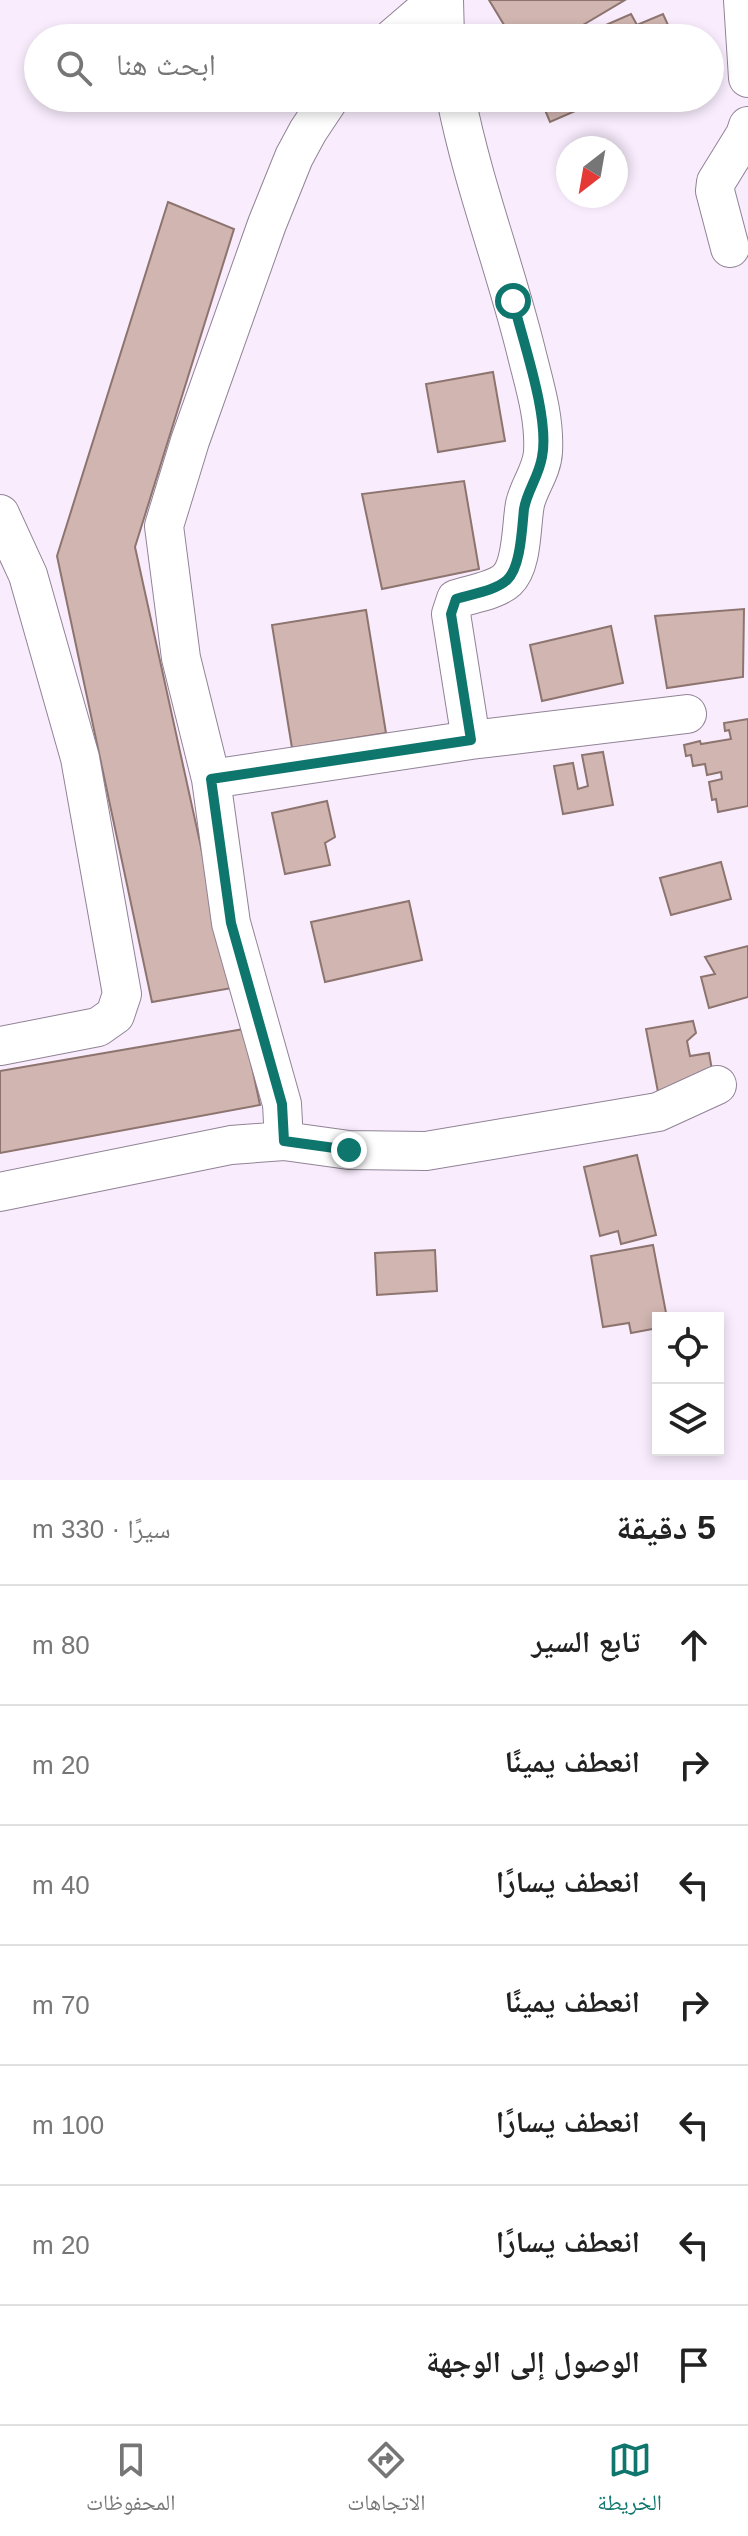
<!DOCTYPE html>
<html lang="ar">
<head>
<meta charset="utf-8">
<style>
	:root { --surface:#fff; --page:#f6f6f6; --text:#222; --muted:#767676; --line:#e0e0e0; --accent:#0f766e }
	body { margin:0; font-family:Helvetica,"Noto Naskh Arabic",sans-serif; background:var(--page); color:var(--text); direction:rtl }
	.controls { position:absolute; right:24px; bottom:24px; display:grid; overflow:hidden; border-radius:0px; box-shadow:0 4px 12px #0003 }
	.controls button { width:72px; height:72px; display:grid; place-items:center; padding:0; border:0; border-bottom:2px solid var(--line); background:var(--surface); color:var(--text); font:40px sans-serif }
	.compass { position:absolute; left:556px; top:136px; width:72px; height:72px; border-radius:50%; background:var(--surface); box-shadow:0 4px 12px #0003; rotate:211deg }
	.stop { position:absolute; width:24px; height:24px; margin:-18px; border:6px solid #0f766e; border-radius:50%; background:#fff }
	.stop.end { background:#0f766e; border-color:#fff; box-shadow:0 2px 8px #0008 }
	.list { margin:0; padding:0; list-style:none }
	h2 { display:flex; justify-content:space-between; align-items:center; height:104px; margin:0; padding:0 32px; font-size:34px }
	h2 small { font-size:26px; font-weight:400; color:var(--muted) }
	.list li { display:grid; grid-template-columns:52px 1fr auto; gap:24px; align-items:center; box-sizing:border-box; height:120px; padding:0 32px; border-top:2px solid var(--line) }
	.list b { display:block; font-size:30px; white-space:nowrap }
	.list em { font-size:26px; font-style:normal; color:var(--muted) }
	.icon { flex:none; width:44px; height:44px; fill:none; stroke:currentColor; stroke-width:2; stroke-linecap:round; stroke-linejoin:round }
	.map { position:relative; flex:none; width:748px; height:1480px; overflow:hidden; direction:ltr }
	.search { position:absolute; background:var(--surface); box-shadow:0 4px 12px #0003; left:24px; right:24px; top:24px; height:88px; display:flex; align-items:center; gap:20px; box-sizing:border-box; padding:0 28px; border-radius:44px; color:var(--muted); font-size:30px }
	.sheet { height:944px; background:var(--surface) }
	nav { display:flex; justify-content:space-around; align-items:center; box-sizing:border-box; height:112px; border-top:2px solid var(--line); background:var(--surface); font-size:22px; color:var(--muted) }
	nav a { display:grid; justify-items:center; gap:4px }
	nav .on { color:var(--accent) }
	.map>svg:first-child { display:block }
</style>
</head>
<body>
<div class="map">
<svg width="748" height="1480" viewBox="0 0 748 1480">
	<rect width="100%" height="100%" fill="#f9edfd"/>
	<path fill="#d0b5b0" stroke="#8d746f" stroke-width="2" d="M489 0H625L561 38H512Z
		M631 14 637 25 663 14 674 38H576Z
		M540 98H605L550 122Z
		M168 202 234 229 135 547 232 988 152 1002 57 556Z
		M493 372 505 441 438 452 426 384Z
		M464 481 479 569 382 589 362 494Z
		M744 609 743 677 667 688 655 616Z
		M366 610 386 733 292 748 272 625Z
		M611 626 623 683 542 701 530 645Z
		M748 719V806L718 812 716 799 712 800 709 782 722 779 721 772 707 775 705 764 693 766 691 755 686 756 684 745 700 741 701 744 731 739 729 730 725 731 724 723Z
		M603 752 613 805 563 814 554 766 573 763 578 789 588 786 582 755Z
		M327 801 335 837 325 843 330 865 285 874 272 813Z
		M721 862 731 899 671 915 660 878Z
		M409 901 422 960 325 982 311 922Z
		M748 946V997L709 1008 701 977 715 974 705 957Z
		M693 1021 696 1033 687 1041 690 1056 709 1053 714 1081 658 1092 646 1029Z
		M244 1029 260 1105 0 1153V1071Z
		M637 1155 656 1235 621 1244 618 1231 600 1236 584 1167Z
		M653 1245 667 1318H658V1328L631 1333 629 1323 603 1327 591 1256Z
		M435 1250 437 1291 377 1295 375 1253Z"/>
	<g fill="none" stroke-linecap="round" stroke-linejoin="round">
		<g stroke="#918396" stroke-width="40">
			<path id="minor" d="M444 0 445 38
				M743 0 748 78
				M393 38 437 0
				M730 248 715 191 716 182 745 135 748 126
				M0 514 28 575 80 758 122 994 115 1015 98 1027 0 1046
				M471 740 687 714
				M211 779 471 740 451 614 456 599C471 594 495 591 507 580 523 565 521 524 525 504 529 486 542 471 543 452 545 417 534 384 526 351 505 266 473 184 456 98
				M284 1141 282 1104 231 923 211 779 181 658 164 526 190 441 267 224 294 157 308 131 330 98
				M0 1192 231 1145 284 1141 349 1150 426 1151 658 1112 717 1085"/>
		</g>
		<use href="#minor" stroke="#fff" stroke-width="38"/>
	</g>
	<g fill="none" stroke-linecap="round" stroke-linejoin="round">
		<path stroke="#0f766e" stroke-width="10" d="M349 1150 284 1141 282 1104 231 923 211 779 471 740 451 614 456 599C471 594 495 591 507 580 521 567 522 527 524 509 527 491 539 476 542 457 550 418 523 342 513 301"/>
	</g>
</svg>
<div class="controls">
<button><svg class="icon" aria-label="locate" viewBox="0 0 24 24"><circle cx="12" cy="12" r="6"/><path d="M12 2v4M12 18v4M2 12h4M18 12h4"/></svg></button>
<button><svg class="icon" aria-label="layers" viewBox="0 0 24 24"><path d="M12 4l9 5-9 5-9-5zM3 14l9 5 9-5"/></svg></button>
</div>
<svg class="compass" viewBox="-18 -18 36 36"><path d="M0-13l5 13h-10z" fill="#e53935"/><path d="M0 13l5-13h-10z" fill="#767676"/></svg>
<div class="stop" style="left:513px;top:301px"></div>
<div class="stop end" style="left:349px;top:1150px"></div>
<div class="search"><svg class="icon" aria-label="search" viewBox="0 0 24 24"><circle cx="10" cy="10" r="6"/><path d="M15 15l6 6"/></svg>ابحث هنا</div>
</div>
<section class="sheet">
<h2>5 دقيقة<small>سيرًا · 330 m</small></h2>
<ul class="list">
<li><svg class="icon" aria-label="ahead" viewBox="0 0 24 24"><path d="M12 20V5M6 11l6-6 6 6"/></svg><div><b>تابع السير</b></div><em>80 m</em></li>
<li><svg class="icon" aria-label="right" viewBox="0 0 24 24"><path d="M7 20v-9h11M14 6l5 5-5 5"/></svg><div><b>انعطف يمينًا</b></div><em>20 m</em></li>
<li><svg class="icon" aria-label="left" viewBox="0 0 24 24"><path d="M17 20v-9H6M10 6l-5 5 5 5"/></svg><div><b>انعطف يسارًا</b></div><em>40 m</em></li>
<li><svg class="icon" aria-label="right" viewBox="0 0 24 24"><path d="M7 20v-9h11M14 6l5 5-5 5"/></svg><div><b>انعطف يمينًا</b></div><em>70 m</em></li>
<li><svg class="icon" aria-label="left" viewBox="0 0 24 24"><path d="M17 20v-9H6M10 6l-5 5 5 5"/></svg><div><b>انعطف يسارًا</b></div><em>100 m</em></li>
<li><svg class="icon" aria-label="left" viewBox="0 0 24 24"><path d="M17 20v-9H6M10 6l-5 5 5 5"/></svg><div><b>انعطف يسارًا</b></div><em>20 m</em></li>
<li><svg class="icon" aria-label="arrive" viewBox="0 0 24 24"><path d="M6 21V4h12l-3 4 3 4H6"/></svg><div><b>الوصول إلى الوجهة</b></div></li>
</ul>
</section>
<nav>
<a class="on"><svg class="icon" aria-label="map" viewBox="0 0 24 24"><path d="M3 6l6-2 6 2 6-2v14l-6 2-6-2-6 2zM9 4v14M15 6v14"/></svg>الخريطة</a>
<a><svg class="icon" aria-label="directions" viewBox="0 0 24 24"><path d="M12 3l9 9-9 9-9-9zM9 14v-3h6M13 9l2 2-2 2"/></svg>الاتجاهات</a>
<a><svg class="icon" aria-label="saved" viewBox="0 0 24 24"><path d="M7 4h10v16l-5-4-5 4z"/></svg>المحفوظات</a>
</nav>
</body>
</html>
